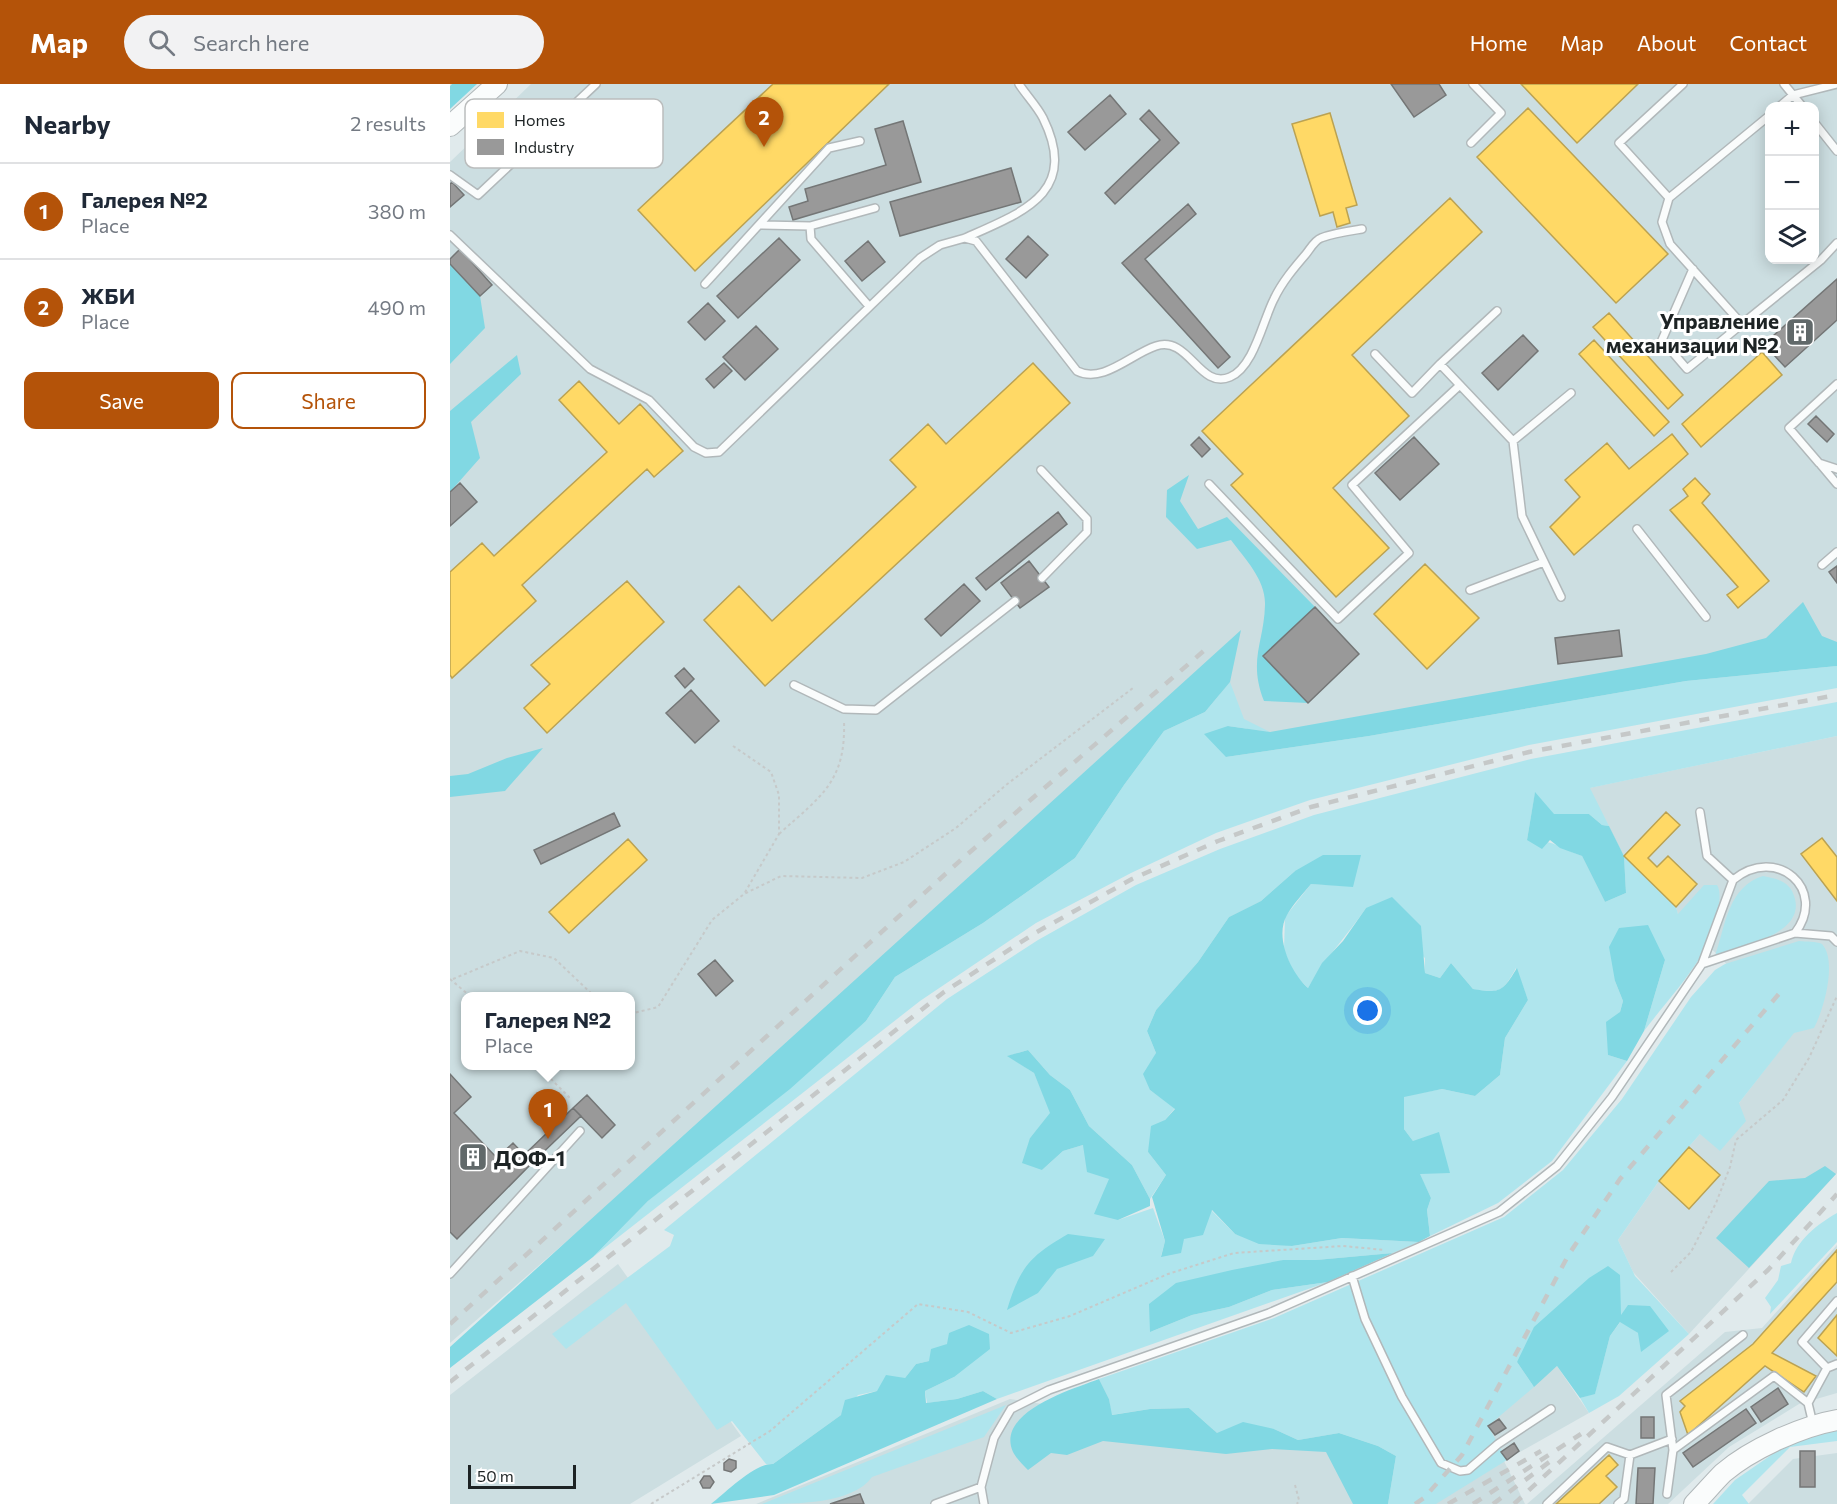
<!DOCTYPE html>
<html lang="en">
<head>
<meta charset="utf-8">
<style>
	:root { --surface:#fff; --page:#f2f2f3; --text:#1f2937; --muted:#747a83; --line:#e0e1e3; --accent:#b45309 }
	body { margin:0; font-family:Commissioner,sans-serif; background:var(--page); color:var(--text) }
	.controls { position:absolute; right:18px; top:18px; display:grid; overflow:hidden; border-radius:12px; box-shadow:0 3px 15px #0003 }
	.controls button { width:54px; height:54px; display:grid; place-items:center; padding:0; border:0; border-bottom:2px solid var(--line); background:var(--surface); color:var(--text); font:30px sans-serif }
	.scale { position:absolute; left:18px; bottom:15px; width:108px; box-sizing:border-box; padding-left:6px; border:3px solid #1d2324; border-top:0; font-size:16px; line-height:21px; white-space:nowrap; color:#1d2324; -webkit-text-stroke:4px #fff; paint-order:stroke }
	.you { position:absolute; left:918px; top:927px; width:21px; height:21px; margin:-15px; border:4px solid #fff; border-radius:50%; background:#1a73e8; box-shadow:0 0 0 9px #1a73e833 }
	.badge { display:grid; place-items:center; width:39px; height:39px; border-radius:50%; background:var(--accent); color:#fff; font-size:20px; font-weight:700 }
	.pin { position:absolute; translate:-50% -50px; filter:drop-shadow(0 2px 3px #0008) }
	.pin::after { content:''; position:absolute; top:32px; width:21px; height:18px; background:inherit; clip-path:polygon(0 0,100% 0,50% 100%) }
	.popup { position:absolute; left:11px; top:908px; width:174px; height:78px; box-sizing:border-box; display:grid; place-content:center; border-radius:12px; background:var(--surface); filter:drop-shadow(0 2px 4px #0005); font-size:20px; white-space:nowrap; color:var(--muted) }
	.popup b { font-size:22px; color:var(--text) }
	.popup::after { content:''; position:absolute; left:50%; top:100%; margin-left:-12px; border:12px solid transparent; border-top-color:var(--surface) }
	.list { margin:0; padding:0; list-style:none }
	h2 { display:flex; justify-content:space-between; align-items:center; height:78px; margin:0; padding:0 24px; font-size:26px }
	h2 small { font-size:20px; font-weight:400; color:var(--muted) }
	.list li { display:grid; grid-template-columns:39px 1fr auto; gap:18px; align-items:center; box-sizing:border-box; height:96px; padding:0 24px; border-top:2px solid var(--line) }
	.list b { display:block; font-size:22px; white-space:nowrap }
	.list p { margin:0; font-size:20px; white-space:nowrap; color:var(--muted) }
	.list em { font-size:20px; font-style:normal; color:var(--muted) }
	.actions { display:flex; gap:12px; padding:18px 24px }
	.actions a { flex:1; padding:14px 0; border:2px solid var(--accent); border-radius:12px; text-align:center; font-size:21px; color:var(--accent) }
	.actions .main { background:var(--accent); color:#fff }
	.icon { flex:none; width:33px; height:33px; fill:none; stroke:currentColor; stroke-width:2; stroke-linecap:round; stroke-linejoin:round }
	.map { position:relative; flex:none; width:1387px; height:1420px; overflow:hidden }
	header { display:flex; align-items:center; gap:36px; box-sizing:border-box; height:84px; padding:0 30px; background:var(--accent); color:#fff }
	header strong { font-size:28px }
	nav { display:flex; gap:33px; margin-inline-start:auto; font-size:21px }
	.search { width:420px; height:54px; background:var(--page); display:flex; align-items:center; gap:15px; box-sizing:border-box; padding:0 21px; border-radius:33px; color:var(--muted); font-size:22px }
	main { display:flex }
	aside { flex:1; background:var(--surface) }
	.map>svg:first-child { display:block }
</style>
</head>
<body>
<header>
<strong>Map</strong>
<div class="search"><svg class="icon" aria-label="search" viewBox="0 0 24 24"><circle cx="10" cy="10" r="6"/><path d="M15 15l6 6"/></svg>Search here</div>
<nav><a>Home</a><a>Map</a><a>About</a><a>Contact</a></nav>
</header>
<main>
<aside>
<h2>Nearby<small>2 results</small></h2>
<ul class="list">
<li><span class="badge">1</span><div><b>Галерея №2</b><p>Place</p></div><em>380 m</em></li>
<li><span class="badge">2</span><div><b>ЖБИ</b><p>Place</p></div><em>490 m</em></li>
</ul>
<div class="actions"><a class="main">Save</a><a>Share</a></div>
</aside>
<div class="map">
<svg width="1387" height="1420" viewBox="0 0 1387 1420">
	<rect width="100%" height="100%" fill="#e0eaec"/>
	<path fill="#ccdee1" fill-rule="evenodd" d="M81 0H1387V572L807 658 760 596 0 1259V78ZM1320 22H1364V176H1320ZM15 912H180V982H15Z
		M1387 652V1089L1239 1250 1183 1188 1168 1156 1209 1097 1250 1050 1289 1019 1344 948 1228 831 1226 823 1174 772 1139 704Z
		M1387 1161V1309L1349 1320 1279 1363 1218 1420H1077L1275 1248 1312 1244Z
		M168 1180 291 1352 180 1420H0V1311Z
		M1107 1282 1139 1329 1054 1377 1075 1420H961L1035 1343Z
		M560 1315 883 1364 918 1420H306Z
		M1387 1369V1420H1298L1343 1375Z"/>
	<path fill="#afe5ed" d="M1387 582V604L1079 661 860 716 766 749 681 789 586 839 470 917 143 1173 198 1117 416 937 445 893 533 839 625 774 674 701 714 647 755 628 780 598 794 635 820 648 778 642 776 673 919 652 1236 597Z
		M1387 618V652L1140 704 1159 742 1152 741 1139 730H1103L1085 709 1077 756C1104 756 1108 763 1132 772L1155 818 1176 809 1174 772 1226 823 1228 830 1254 801H1267C1276 814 1259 858 1251 872 1235 898 1213 922 1194 947L1215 876 1165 897 1173 917 1158 971 1177 977 1102 1077 1048 1119 980 1152 977 1126 981 1114 969 1089H1000L963 1057 954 1045V1012L992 1005 1025 1012 1050 991 1055 954 1078 916 1066 884C1053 908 1049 910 1023 905L1001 879 990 894 975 889V874L916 824C897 852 874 875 858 904L844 890 834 866 835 833 861 800 903 802 845 787 811 817 779 833 748 878 706 926 697 947 706 969 700 1006 725 1024 715 1036 698 1068 716 1091 700 1115 682 1081 639 1042 620 1006 600 991 578 966 558 972 584 989 601 1029 580 1054 592 1086 613 1067 633 1061 659 1095 668 1136 703 1124 715 1157 711 1172 734 1155 761 1126 785 1150 842 1162 892 1154 969 1158 943 1169 866 1176H833L700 1248 742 1231 779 1223 822 1206 878 1198 547 1315 533 1307 507 1315 477 1319 475 1307 504 1293 497 1260 479 1277 466 1280 455 1294 427 1307 408 1311 391 1331 323 1380H316L282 1337 267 1346 176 1219 116 1265 102 1250 220 1162 224 1151 214 1146 497 915 588 856 686 801 770 765 864 731 1081 675Z
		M1313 792C1329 795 1341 798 1345 815 1354 851 1291 862 1265 872 1276 840 1278 803 1313 792Z
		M1349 857C1356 858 1366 857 1372 860 1387 876 1375 923 1364 944L1344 949 1289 1019 1296 1037 1270 1067 1250 1050 1209 1097 1168 1156 1185 1192 1239 1250 1169 1312 1139 1329 1130 1314 1145 1309 1160 1252 1171 1237 1188 1249 1219 1247 1170 1232V1191L1067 1278 1084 1303 1038 1342 1057 1376 986 1420H938L946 1372 928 1362 889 1349 848 1356 824 1345 767 1349 739 1324 700 1325 661 1331 659 1315 649 1295 824 1234 1054 1133 1113 1086 1172 1015 1241 913 1265 886 1275 880Z
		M1387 1129V1158L1320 1230 1321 1223 1315 1214 1328 1196 1331 1182 1341 1179C1346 1156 1368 1140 1387 1129Z
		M556 1321 534 1353 422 1393C403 1420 345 1420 312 1420Z
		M1387 1341V1357L1340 1363 1292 1411 1299 1420H1263L1285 1396 1349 1352Z"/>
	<path fill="#81d8e3" d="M2 0H27L0 25V2Z
		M0 180 30 212 35 244 0 280Z
		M67 271 71 290 21 338 30 374 0 408V327Z
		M739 391 730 417 748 445 777 433 865 523 814 572 858 619 814 617C798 576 814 559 815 521 816 496 795 475 781 456L747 465 716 433 717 406Z
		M1353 518 1372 552 1387 558V582L1236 597 919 652 776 673 754 650 778 642 820 648 1256 570 1316 554Z
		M791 546 780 598 755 628 714 647 674 701 625 774 533 839 445 893 416 937 340 1005 198 1117 143 1173 0 1284V1263Z
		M93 664 55 707 0 713V692L18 690 57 674Z
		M1085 708 1104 730H1139L1152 741 1159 742 1174 772 1176 809 1155 818 1132 772 1110 764 1100 756 1092 765 1077 756Z
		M873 771H911L903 803 861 800C853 810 843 820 837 831 824 853 841 889 858 904L872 879 893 857 916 824 942 813 971 842 975 889 990 894 1001 879 1023 905C1050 910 1053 907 1067 884L1078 916 1055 954 1050 991 1025 1012 992 1005 954 1013V1045L963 1057 989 1048 1000 1089 970 1090 981 1114 977 1126 980 1152 969 1158 892 1154 842 1162 809 1160 785 1150 762 1126 753 1151 734 1155 731 1169 711 1173 715 1157 702 1113 716 1091 698 1068 701 1042 715 1036 725 1025 700 1006 693 990 706 969 697 947 706 926 748 878 779 833 811 817 845 787Z
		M1198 841 1215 876 1194 947 1177 977 1158 971 1156 938 1170 928 1173 917 1165 897 1159 863 1169 844Z
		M578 966 600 991 620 1006 639 1042 682 1081 700 1115V1122L668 1136 644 1130 659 1095 637 1088 633 1061 613 1067 592 1086 572 1079 580 1054 600 1029 584 989 557 972Z
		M1375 1082 1386 1090 1299 1184 1266 1154 1319 1097 1355 1094Z
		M618 1150 655 1155 643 1172 607 1185 588 1209 557 1226C570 1183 580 1172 618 1150Z
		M943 1169 878 1198 822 1206 779 1223 742 1231 700 1248 699 1220 726 1199 782 1186 833 1176H866Z
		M1158 1182 1170 1191 1171 1231 1178 1221 1200 1222 1219 1247 1191 1268 1188 1249 1170 1238 1160 1252 1145 1310 1130 1314 1107 1282 1084 1303 1067 1278 1084 1243 1139 1194Z
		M519 1241 539 1250 540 1265 504 1293 475 1307 476 1319 507 1315 533 1307 547 1315 324 1411 261 1420C275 1409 305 1379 323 1380L391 1331 395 1316 427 1307 436 1291 455 1294 466 1280 479 1277 481 1265 497 1260 499 1249Z
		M649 1295 659 1315 662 1331 700 1325 739 1324 767 1349 793 1338 824 1345 848 1356 889 1349 928 1362 946 1372 938 1420H903L876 1368 822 1365 776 1370 653 1357 617 1371 601 1369 578 1386C573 1381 566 1374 563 1368 545 1328 623 1305 649 1295Z"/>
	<path fill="#ffd966" stroke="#bba252" stroke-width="1.5" d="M323 0H439L245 187 188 126Z
		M1071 0H1188L1127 59Z
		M1078 24 1218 170 1166 219 1027 73Z
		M880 29 907 121 896 124 900 139 887 143 883 128 870 132 842 40Z
		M1000 114 1032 148 902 271 959 332 883 404 939 464 886 513 781 401 793 390 752 347Z
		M1159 229 1233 311 1218 325 1143 243Z
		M1144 256 1219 338 1204 352 1129 270Z
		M1312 268 1332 291 1251 363 1232 340Z
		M583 279 620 319 315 602 254 536 289 502 322 537 466 403 440 376 478 340 496 360Z
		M129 297 169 340 190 320 233 367 204 393 197 385 72 501 86 517 2 594 0 591V488L32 459 44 472 157 368 109 316Z
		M1222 350 1238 370 1124 471 1100 443 1130 413 1115 396 1157 359 1179 385Z
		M1245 394 1260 410 1252 419 1319 497 1288 524 1277 511 1288 503 1220 426 1238 412 1233 405Z
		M975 480 1029 534 977 585 924 530Z
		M177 497 214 538 97 649 74 624 100 600 81 581Z
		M1216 728 1230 741 1198 774 1207 783 1218 772 1247 800 1226 823 1174 772Z
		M1372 754 1387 773V817L1351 770Z
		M178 755 197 776 119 849 99 828Z
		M1239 1063 1270 1091 1239 1125 1209 1097Z
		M1387 1166V1198L1322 1269 1366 1292 1354 1308 1315 1282 1238 1351 1230 1328 1235 1322 1230 1317 1303 1260Z
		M1387 1231V1272L1368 1254Z
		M1159 1371 1168 1381 1156 1392 1167 1403 1149 1420H1106Z"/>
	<path fill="#999" stroke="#747676" stroke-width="1.5" d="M941 0H989L996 11 964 33Z
		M660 11 676 30 635 66 618 48Z
		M699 26 729 59 665 120 655 109 710 56 690 35Z
		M453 37 471 98 343 136 339 123 358 117 355 105 436 81 425 45Z
		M561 84 571 118 450 152 440 118Z
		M2 98 14 111 0 123V100Z
		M738 120 746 130 695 175 780 273 768 284 672 179Z
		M578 152 598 171 576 194 556 175Z
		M329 154 350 176 288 234 267 212Z
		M418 157 435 178 412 197 395 177Z
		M10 165 42 201 30 212 0 180V175Z
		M1387 195V236L1335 283 1314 260Z
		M258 219 275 237 255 256 238 238Z
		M306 242 328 265 295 296 273 273Z
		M1073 251 1088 267 1048 306 1032 289Z
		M274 279 282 287 264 304 256 295Z
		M1366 332 1384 350 1377 358 1358 340Z
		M749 353 760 365 752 373 741 361Z
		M964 353 989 380 950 416 925 389Z
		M10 399 27 418 0 442V408Z
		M608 428 617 440 536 506 526 494Z
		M579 477 599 503 570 524 551 499Z
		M1387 482V499L1379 488Z
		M514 500 530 517 491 552 475 535Z
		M865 523 909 570 858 619 813 572Z
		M1169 546 1172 572 1108 580 1105 554Z
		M234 584 244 595 235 604 225 592Z
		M241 606 269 637 245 659 216 629Z
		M164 729 170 742 91 780 84 766Z
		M265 876 283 897 266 912 248 890Z
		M0 990 21 1013 4 1029 47 1074 63 1059 82 1079 7 1155 0 1148Z
		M137 1011 165 1041 152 1054 123 1024Z
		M123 1024 131 1032 82 1079 74 1071Z
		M1328 1304 1338 1320 1311 1338 1301 1323Z
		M1296 1325 1306 1339 1243 1383 1233 1369Z
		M1191 1333H1204V1354H1191Z
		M1049 1335 1056 1344 1045 1351 1038 1342Z
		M1064 1359 1069 1367 1057 1376 1051 1368Z
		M1350 1367H1365V1403H1350Z
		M279 1375 286 1377V1384L281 1388 274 1386V1379Z
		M1188 1384H1205L1203 1420H1186Z
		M254 1392H260L264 1398 260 1404H253L250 1398Z
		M410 1410 414 1420H380Z"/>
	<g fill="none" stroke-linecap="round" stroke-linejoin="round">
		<g stroke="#b1b8ba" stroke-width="10">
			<path id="lane" d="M1233 0 1169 59 1219 114 1320 31
				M1334 0 1343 11 1387 0
				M1330 22 1343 11 1352 22
				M1364 38 1387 67
				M1021 59 1051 29 1023 0
				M0 91 28 111 146 0
				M1219 114 1212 138 1220 160 1292 240 1371 176 1387 159
				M311 141 360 142
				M0 151 140 285 199 316 244 363 256 369 269 368 470 174 490 161 515 154 526 157 627 287C653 300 681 270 706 262 739 251 749 306 780 293 804 283 813 236 824 215 832 198 844 184 856 170 860 165 865 156 871 154 883 149 899 147 912 145
				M515 154C573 128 630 109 593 34 587 22 576 11 569 0
				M1243 185 1212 256 1237 285 1292 240
				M255 200 379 64 410 57
				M418 221 361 155 360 142 425 124
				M925 270 962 309 990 280 1063 357 1072 432 1111 513
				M990 280 1047 227
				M1387 300 1339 344 1369 379 1387 385
				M1063 357 1121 309
				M1371 381 1387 400
				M591 386 637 435V448L592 494
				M759 400 888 535 959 469 902 401 1010 301
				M1187 445 1256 533
				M1372 481 1387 468
				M1020 506 1094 478
				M344 601 394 625 426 626 565 517
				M1345 849 1381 852 1387 858
				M1252 880 1345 849C1378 806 1327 760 1283 796
				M0 1190 130 1047
				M902 1192 915 1235 952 1313 991 1379 1010 1387 1018 1386 1048 1360 1101 1325
				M1293 1251 1216 1311 1223 1366 1324 1292 1358 1319
				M1377 1284 1352 1258 1387 1217
				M1363 1340 1358 1319 1377 1284 1387 1280
				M1180 1371 1222 1355
				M1217 1410 1223 1366
				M485 1420 531 1403
				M534 1420 531 1403 544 1354 561 1325 599 1306 819 1229 1049 1128 1107 1082 1162 1013 1252 880 1283 796 1257 772 1250 728
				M1097 1420 1157 1363 1180 1371 1174 1415 1168 1420"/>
		</g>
		<g stroke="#b1b8ba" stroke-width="22">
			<path id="secondary" d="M0 42 47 0
				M1244 1420C1254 1410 1263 1399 1273 1389 1301 1365 1352 1342 1387 1336"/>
		</g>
		<path stroke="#c6c9c9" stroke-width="2" stroke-dasharray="3 3" stroke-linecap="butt" d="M283 662 321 688 329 711V750L294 810
			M329 750C371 712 396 698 394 637
			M0 895 20 912
			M3 895 70 867 104 874 144 912
			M180 930 208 923 262 836 294 810 331 792 412 794 454 778 506 744 556 701 683 604
			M88 982 119 1013 106 1024
			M1221 1188 1241 1168 1266 1119 1280 1083 1286 1056 1333 1016 1359 974 1387 912
			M845 1401 849 1416 847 1420
			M201 1420 320 1347 468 1220 518 1228 561 1249 620 1232 718 1190 784 1169 893 1162 935 1166"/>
		<use href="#lane" stroke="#fafcfc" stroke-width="7"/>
		<use href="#secondary" stroke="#fafcfc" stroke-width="20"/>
		<path stroke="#c5c8c8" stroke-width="4.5" stroke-dasharray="10 10" stroke-linecap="butt" d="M0 1240 513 774 756 565
			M0 1298 494 908 585 849 682 795 768 757 861 723 1079 668 1387 611
			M965 1420 974 1414 1012 1371 1119 1170 1170 1095 1334 904
			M998 1420 1091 1367
			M1023 1420 1131 1350
			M1043 1420 1102 1376
			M1064 1420 1318 1186 1387 1110"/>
	</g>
	<defs>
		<g id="building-square" transform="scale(1.5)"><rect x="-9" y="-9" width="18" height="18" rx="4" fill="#61696a" stroke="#fff"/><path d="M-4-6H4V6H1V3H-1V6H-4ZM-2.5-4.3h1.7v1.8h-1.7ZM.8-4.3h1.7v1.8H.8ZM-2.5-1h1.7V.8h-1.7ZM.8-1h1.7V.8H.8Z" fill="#fff"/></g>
	</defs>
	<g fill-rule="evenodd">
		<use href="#building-square" x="1350" y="248"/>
		<use href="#building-square" x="23" y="1073"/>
	</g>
	<g text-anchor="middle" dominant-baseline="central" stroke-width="6" stroke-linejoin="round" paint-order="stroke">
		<g font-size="21" font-weight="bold" fill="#1d2324" stroke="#fff" text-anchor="end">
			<text x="1329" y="236">Управление<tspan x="1329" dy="24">механизации №2</tspan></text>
			<text x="44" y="1073" text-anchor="start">ДОФ-1</text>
		</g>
	</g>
	<rect x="15" y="15" width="198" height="69" rx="9" fill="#fff" stroke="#bbbdbd" stroke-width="1.5"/>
	<rect x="27" y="28" width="27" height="16" fill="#ffd966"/>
	<rect x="27" y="55" width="27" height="16" fill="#999"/>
	<g font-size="16" fill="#1d2324">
		<text x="64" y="42">Homes</text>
		<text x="64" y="69">Industry</text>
	</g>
</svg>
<div class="controls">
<button>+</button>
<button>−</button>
<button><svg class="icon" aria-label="layers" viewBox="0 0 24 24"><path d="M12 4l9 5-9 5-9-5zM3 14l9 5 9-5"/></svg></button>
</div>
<div class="scale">50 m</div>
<div class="you"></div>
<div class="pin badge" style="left:98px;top:1055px">1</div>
<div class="popup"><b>Галерея №2</b>Place</div>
<div class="pin badge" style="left:314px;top:63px">2</div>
</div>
</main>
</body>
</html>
